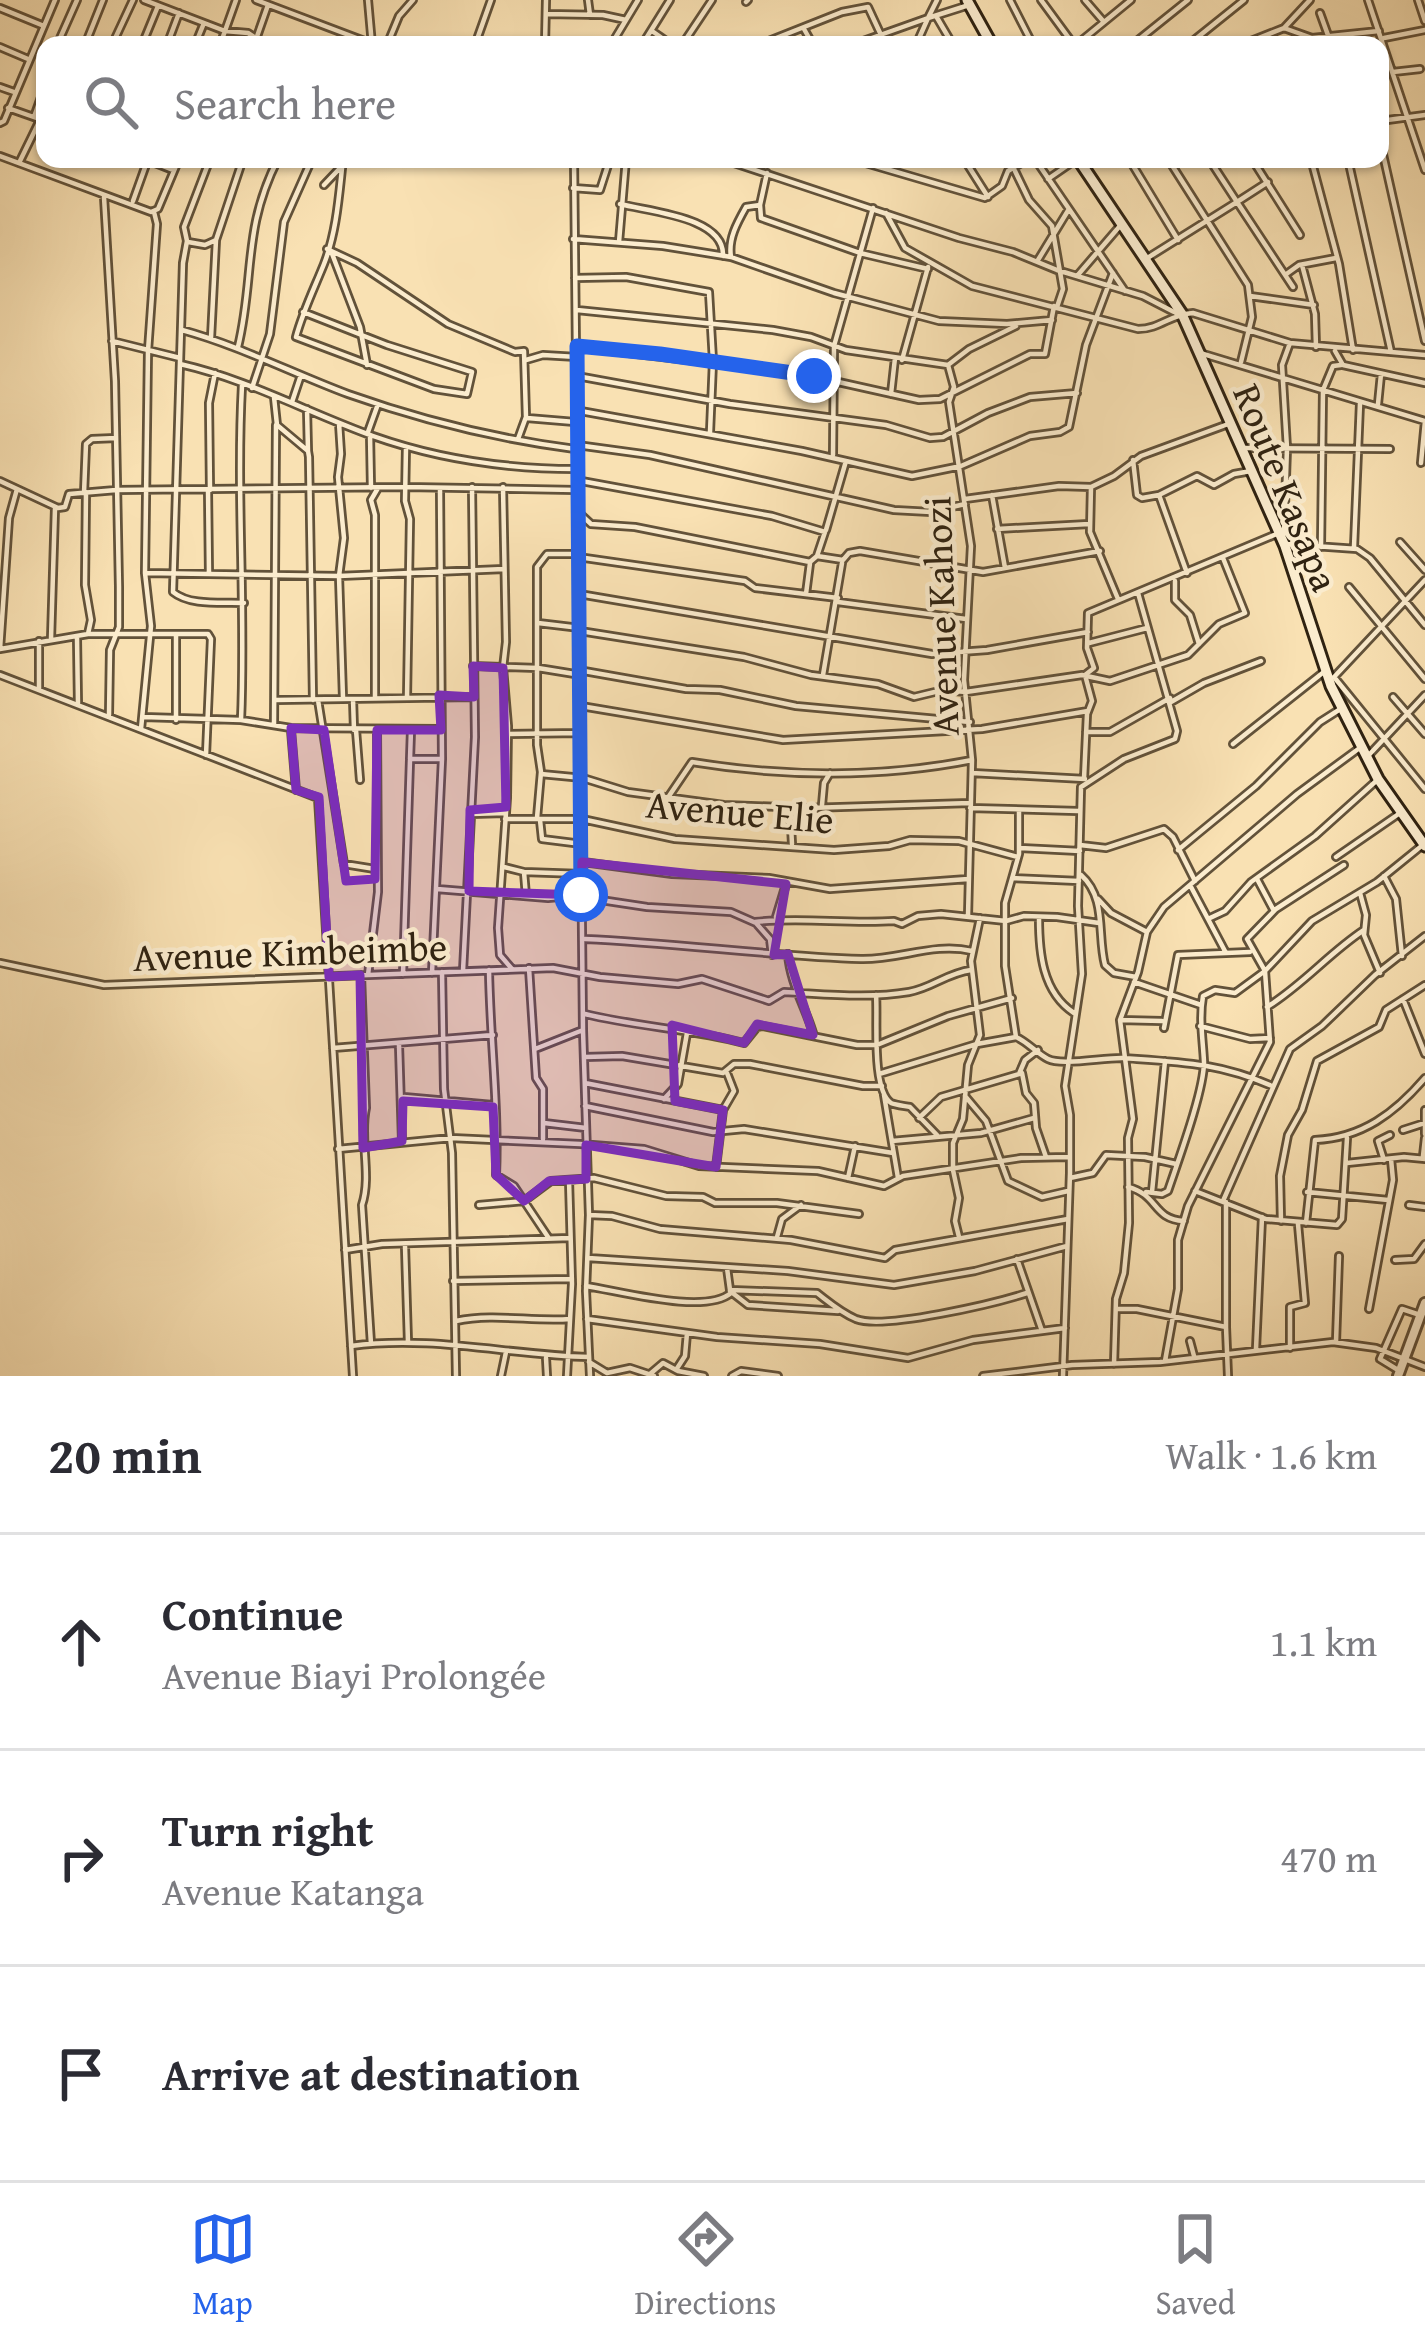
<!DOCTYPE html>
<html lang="en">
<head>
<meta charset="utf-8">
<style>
	:root { --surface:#fff; --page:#f2f2f3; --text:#2b2b33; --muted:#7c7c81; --line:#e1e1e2; --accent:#2563eb }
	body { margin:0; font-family:"Gentium Book Plus",serif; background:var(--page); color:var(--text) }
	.stop { position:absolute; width:36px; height:36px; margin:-27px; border:9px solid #2563eb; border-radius:50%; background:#fff }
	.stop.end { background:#2563eb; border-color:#fff; box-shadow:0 3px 12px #0008 }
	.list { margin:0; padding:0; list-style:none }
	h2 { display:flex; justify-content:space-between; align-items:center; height:156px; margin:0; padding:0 48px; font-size:51px }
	h2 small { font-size:39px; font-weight:400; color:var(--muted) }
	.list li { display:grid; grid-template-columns:78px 1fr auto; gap:36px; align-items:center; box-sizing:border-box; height:216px; padding:0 48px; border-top:3px solid var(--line) }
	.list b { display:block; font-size:45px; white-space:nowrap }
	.list p { margin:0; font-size:39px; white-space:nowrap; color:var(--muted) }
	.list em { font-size:39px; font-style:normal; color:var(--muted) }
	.icon { flex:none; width:66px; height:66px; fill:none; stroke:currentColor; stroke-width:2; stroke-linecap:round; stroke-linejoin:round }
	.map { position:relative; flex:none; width:1425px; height:1376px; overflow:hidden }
	.search { position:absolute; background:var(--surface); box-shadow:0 3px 9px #0004; left:36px; right:36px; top:36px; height:132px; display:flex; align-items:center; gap:30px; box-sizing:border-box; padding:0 42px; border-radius:24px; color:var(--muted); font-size:45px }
	.sheet { height:804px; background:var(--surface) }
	nav { display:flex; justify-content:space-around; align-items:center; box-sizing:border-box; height:168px; border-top:3px solid var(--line); background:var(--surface); font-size:33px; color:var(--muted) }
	nav a { display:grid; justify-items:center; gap:6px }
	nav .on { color:var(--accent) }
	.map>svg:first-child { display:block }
</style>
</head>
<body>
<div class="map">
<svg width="1425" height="1376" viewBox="0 0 1425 1376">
	<rect width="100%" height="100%" fill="#f9e1b3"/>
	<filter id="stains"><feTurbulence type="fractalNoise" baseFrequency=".00167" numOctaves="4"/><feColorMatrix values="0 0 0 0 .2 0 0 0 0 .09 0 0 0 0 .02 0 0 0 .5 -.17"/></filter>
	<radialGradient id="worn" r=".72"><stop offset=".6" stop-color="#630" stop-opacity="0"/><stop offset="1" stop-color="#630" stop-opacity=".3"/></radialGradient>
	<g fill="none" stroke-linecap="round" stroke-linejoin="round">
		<g stroke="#62523a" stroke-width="10">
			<path id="minor" d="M144 0 225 31 248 33 267 45
				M256 0 375 45
				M368 0 372 45
				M588 0 590 15
				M1010 0 1033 45
				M1041 0 1074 45
				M1085 0 1104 22
				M1368 0 1425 170
				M1418 0 1425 21
				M746 2 748 0
				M0 8 44 26
				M1320 13 1329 38
				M546 14 603 15 626 20
				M936 16 953 45
				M1284 28 1312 38 1379 31
				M804 29 813 45
				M652 31 672 45
				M1384 38 1425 30
				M761 44 842 12 868 7 881 35
				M57 45 77 0
				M85 45 103 0
				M112 45 133 0
				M142 45 158 6
				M167 45 179 13
				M195 45 204 23
				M220 45 236 0
				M254 45 268 5
				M387 45 399 16 413 0
				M475 45 491 0
				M545 45 546 0
				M611 45 638 0
				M642 45 670 0
				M682 45 712 0
				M852 45 928 18 937 0
				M916 45 928 18 969 5
				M1076 45 1131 0
				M1132 45 1188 0
				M1188 45 1244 0
				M1241 45 1284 28 1310 0
				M0 47 28 59
				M1393 72 1420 69
				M0 87 14 92
				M8 108 45 121
				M34 117 45 86
				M1380 121 1425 115
				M0 123 4 121 55 0
				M1380 141 1425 341
				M0 156 151 212 158 209 179 159
				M145 159 173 170
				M210 159 184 227 187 241 183 263 173 592C190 606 221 602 244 603
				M574 159 583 1030 589 1215 586 1291 590 1376
				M722 159 959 238 1013 252 1057 270 1143 296 1176 313
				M852 159 985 198 1002 186 1008 171 1028 159
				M964 159 988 197
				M1035 159 1125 291
				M1129 159 1178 240
				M1168 159 1248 285 1252 317 1241 362
				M1252 159 1300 235
				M1311 159 1339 264 1353 350
				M1348 159 1391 352
				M19 163 40 120
				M1015 171 1029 200 1052 226 1063 289 1057 307
				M1048 179 1077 159
				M1268 182 1237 202 1293 287
				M324 185 342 166
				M573 188 600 190 609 162
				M104 197 115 381 119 587V627L110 650 109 715
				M133 201 148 159
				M620 204C651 212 725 217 723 256
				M760 205 761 218 860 253 928 269
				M886 213 905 248 972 286 1138 329C1160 329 1171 314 1193 313L1290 343 1425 355
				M573 239 663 246 731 257 834 293 939 321 1007 324 1052 320
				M188 242 205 245 216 240
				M619 242 626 159
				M327 249 357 263 448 324 515 352 524 351 526 417 518 439
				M331 251 360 327 367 365
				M731 257C728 239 737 223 746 207L760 205 767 173
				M1149 257 1237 202 1209 159
				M1038 260 1069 209
				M1302 265 1315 314 1316 347
				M1285 275 1299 265 1336 258
				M1077 276 1119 227
				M575 278 626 277 709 292 713 361 710 432
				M1250 296 1314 305
				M577 310 773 330 811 337 846 350 948 365 954 387 949 402 971 546 964 680 972 760 968 916
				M303 312 387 345 472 372 467 394 434 389 296 337C303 311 314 289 324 264 337 231 339 194 343 159
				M182 330C240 346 292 373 348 394 421 420 499 439 575 449
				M211 338 216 240 243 159
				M112 341 180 358
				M238 347C255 277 242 230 278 159
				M577 347 798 373 919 400 940 399 1030 354H1045L1054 306
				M1335 351 1343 365 1425 383
				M1200 353 1425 421
				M526 360 543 355 577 357
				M902 360 928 267
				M180 364C247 379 309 413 373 436 438 459 508 469 576 469
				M948 365 969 349 1016 326
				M577 376 730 404 886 425 930 438 943 437 988 413 1030 397 1077 393
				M252 388 270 334 284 222 312 159
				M891 394 895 358
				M274 397 277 425 308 451 309 457 313 700
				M292 402 301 375
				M1378 404 1381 374
				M307 409 308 451
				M575 410 802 451 912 476 961 466 1030 436 1060 432 1069 427 1086 345 1113 273
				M527 418 575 422
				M339 423 341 454 338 477 344 538 339 576 343 698
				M368 432 378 404
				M370 435 371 488
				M577 445 650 455 894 510 931 512 965 504
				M406 447 405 501 410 519 407 698
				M1242 448 1390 449
				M833 455 834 346 873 208
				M1133 460 1137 495 1142 498 1159 495 1197 476 1214 485 1234 474 1251 471
				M1421 463 1425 421
				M576 480 772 516 825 532 817 556
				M0 481 58 508 65 507 69 494 116 490 405 487 576 490
				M503 487 506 642 503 668 508 726 507 798 498 928 500 955 512 969
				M1091 487 1090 532 1118 599
				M208 490 209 574
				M210 490 209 403 215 373
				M86 492 85 585 91 620 88 634
				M84 493 86 444 92 439 116 438
				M992 495 1005 568
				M1159 495 1187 573
				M965 499 1059 486 1091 487 1114 476 1141 456 1231 423
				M577 511 591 524 635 527 810 562 817 556 843 560 849 553 860 551 983 572 1100 551
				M997 529 1089 524
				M826 530 846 461
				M1284 534 1287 448 1282 365 1290 343
				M1400 542 1425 570
				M1286 544 1357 549 1370 558 1425 625
				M1321 547 1323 390 1333 366 1341 365
				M1354 547 1360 403
				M578 557 745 581 755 588 838 598
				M145 573 148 351 157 224 154 212
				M1175 581V600L1190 615 1199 644
				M1349 587 1425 679
				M579 594 932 654 987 650 1088 632
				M806 594 810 563
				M838 602 966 619
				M538 623 580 628
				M580 631 744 657 811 675 878 684 914 697 943 690 966 692 1082 675 1110 681 1188 655 1219 624 1245 613 1223 558
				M176 635V720
				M77 638 78 704
				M51 639 55 508
				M1089 643 1147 628
				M0 649 88 634H208L211 639 206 755
				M0 649 9 518 17 489
				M473 666 538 668 581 675
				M584 671 686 689 720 690 796 706 970 722
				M0 675 318 798 353 1376
				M823 675 842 563
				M1335 676 1425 580
				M1334 677 1425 789
				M39 689V641
				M1393 697 1425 734
				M375 698V515L371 500 378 488
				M353 699 354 730
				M276 700 474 697
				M318 700 344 864 375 869
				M1171 702 1204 683 1261 661
				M581 706 783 740 982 729 1088 711
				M143 717 241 720 291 728 441 729
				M241 720C246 608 236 497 242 385
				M274 725 276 425
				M141 729 151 626 145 573 339 576 504 569
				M291 730 296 790
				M356 730 360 780
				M411 730 410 759H442L440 490
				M1086 732H1110L1170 698
				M508 734 581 733
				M1233 744 1325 671
				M1367 757 1425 695
				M972 773 1085 779
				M541 774 583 778 628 792 724 805 808 808 970 803
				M1084 779 1087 714 1092 701 1085 675 1094 668 1087 648 1088 613 1279 533
				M669 796 692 762C783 777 881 778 972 760
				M822 805 824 783 830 773
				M790 808 792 844
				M970 808 1078 811
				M471 814 505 813
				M537 818 541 772 537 745V567L547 554H578
				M505 819H582L675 839 834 850 889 846 910 840 959 841 1018 857
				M540 820 542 839 582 844
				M1080 845 1106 848 1164 829 1173 837 1195 881
				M1020 848 1080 851
				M1178 850 1256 786 1320 722 1342 708
				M1336 857 1400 813
				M583 862 672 874 769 878 830 889 968 879
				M504 867 524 872 582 874
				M524 872 526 896
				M1081 875C1107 898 1097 935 1105 965L1114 973 1136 977
				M1384 876 1396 899 1402 956
				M1013 878 1079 881
				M1257 879 1274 911
				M1190 885 1226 953
				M437 889 548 898 581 895
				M1360 893 1366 915 1364 935 1380 973
				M581 897 647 907 731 912 756 923 770 939 772 955
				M1098 899 1111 913 1147 932
				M776 917 786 884
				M1039 918C1039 952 1042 992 1074 1013
				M1210 918 1225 911 1251 882 1315 836 1375 782
				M755 922C800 917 847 924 894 921L902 924 918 916 941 914 1006 921 1024 916 1057 917 1099 923
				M585 939C678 943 769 956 861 959 899 960 934 942 972 951
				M788 954C790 983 805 1006 813 1033
				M0 963 104 985 553 968 600 977 678 984 702 979 769 1001 784 992C825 994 868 999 909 992 932 988 947 973 971 970
				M529 968 536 1078 543 1089V1139
				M489 970C490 1038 499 1108 496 1175L514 1186 548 1237
				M463 971 475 737 472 487
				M442 972 444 1089 452 1153 456 1376
				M432 973 442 759
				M403 974 410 760
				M361 975 366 1108C359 1139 372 1175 362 1205L371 1344
				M368 975 378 892 377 730
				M1134 982 1201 1005
				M876 995C878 1018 871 1089 891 1103 895 1105 905 1106 910 1107L937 1135
				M1403 999 1425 1054
				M1267 1007C1304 984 1329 953 1364 930
				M585 1014C638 1027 691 1029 744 1043L757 1027 762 1026 857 1045H877L948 1016 1012 998
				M1120 1020 1162 1021
				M1200 1026 1250 1039 1270 1038
				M1164 1028 1178 955 1250 952
				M1016 1037 1005 966V903L1019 854V810
				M399 1045 402 1141
				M333 1048 493 1035
				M535 1049 583 1030
				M585 1057 622 1056 723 1073 734 1064H750L863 1086H882
				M1022 1073 1026 1093 1034 1103 1036 1128 1046 1157
				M879 1074 977 1044 1016 1037C1028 1042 1036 1053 1048 1059 1062 1066 1105 1057 1124 1058 1181 1062 1220 1063 1272 1086
				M585 1083 723 1110
				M884 1095 898 1178
				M965 1096 986 1121 1008 1181 1042 1197 1068 1191
				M404 1097 493 1105
				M664 1099 678 1084 687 1033
				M585 1106 713 1132 744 1129 893 1153
				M1425 1110V1134
				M919 1118 941 1097 1019 1074 1025 1060 1038 1050
				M544 1123 586 1128
				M1403 1130 1425 1123
				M892 1141 981 1133 1034 1118
				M338 1149 451 1138 580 1144 644 1149 699 1166 818 1171 884 1186 903 1176 1021 1158 1068 1157
				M1423 1156 1425 1138
				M1384 1160 1378 1141 1390 1135
				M1347 1163 1404 1157 1425 1159
				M716 1167 723 1110 734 1091 727 1073
				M848 1178 855 1146
				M1070 1178 1093 1173 1106 1155 1145 1157 1176 1164
				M1128 1187C1159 1195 1152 1219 1184 1221
				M1195 1191 1266 1219 1337 1225 1342 1219 1347 1138
				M1146 1192 1162 1194 1168 1191C1178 1161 1204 1091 1204 1062 1203 1040 1199 1019 1203 996L1215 990 1235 993 1265 971 1312 921 1377 882 1424 844
				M1152 1192 1165 1061
				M1307 1192 1388 1200
				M1223 1201 1290 1049 1322 1026 1375 975 1425 936
				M479 1205 524 1201 551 1181 594 1178 666 1196 703 1197 715 1203H777L859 1214
				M1409 1205 1425 1207
				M589 1215 612 1216 660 1229 791 1240 885 1258 895 1250 1068 1219
				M1281 1221 1280 1176 1288 1135 1302 1110 1317 1061 1379 1027 1386 1010 1425 985
				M1306 1223 1315 1140C1362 1138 1395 1113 1425 1078
				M777 1237 782 1219 801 1205
				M959 1237 955 1221 959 1198 953 1170V1143L963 1119 968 1065 980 1035 971 961 980 918
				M405 1246 408 1342
				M345 1250 382 1244 570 1238
				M588 1258 788 1271 894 1285 975 1271 1067 1246
				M1017 1259 1042 1331
				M1395 1260 1414 1259 1425 1244
				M727 1268 730 1290 817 1293C830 1303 840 1312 856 1319 884 1330 996 1303 1027 1293
				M453 1281 572 1279
				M586 1286C620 1291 705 1315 731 1293
				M730 1291 748 1305 838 1311
				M1116 1309H1137L1226 1327 1228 1376
				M1369 1309 1393 1180 1391 1159
				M587 1319 717 1337 820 1344 908 1358 973 1340 1065 1328
				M456 1321C495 1313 532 1322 570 1319
				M1226 1327V1202
				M1190 1341 1194 1356
				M1336 1342 1339 1256
				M351 1346C431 1335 509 1355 589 1357
				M1290 1348V1307L1305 1303 1298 1224
				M1256 1349 1262 1217
				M546 1358 547 1376
				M1165 1361 1178 1289V1240L1188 1206 1270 1042 1265 971 1247 939 1276 909 1344 865
				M589 1362 607 1373 630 1368 654 1376
				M1114 1364 1116 1299 1124 1273 1129 1223 1128 1138 1133 1119 1120 1020 1138 972 1147 932 1164 907 1297 794 1361 747
				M676 1370 685 1356 687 1333
				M1398 1370 1380 1359 1402 1309 1420 1315
				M650 1374 663 1363 678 1371 704 1376
				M501 1376 506 1352
				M567 1376 572 1284 569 1180
				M732 1376 741 1371 778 1376
				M983 1376 1072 1365 1160 1362 1333 1342 1376 1348 1425 1367
				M1063 1376 1070 1173V1115L1065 1086 1082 974 1078 906 1081 787 1124 759 1175 739 1177 731 1138 593"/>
		</g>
		<g stroke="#62523a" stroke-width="14">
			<path id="tertiary" d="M1398 1376 1425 1303"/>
		</g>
		<g stroke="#2f2211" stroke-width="15">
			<path id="secondary" d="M967 0 992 45
				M1078 159 1182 314 1285 546 1331 686 1378 779 1425 846"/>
		</g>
		<use href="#minor" stroke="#fbecce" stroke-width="4.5"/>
		<use href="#tertiary" stroke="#fbecce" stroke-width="8"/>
		<use href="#secondary" stroke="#fbecce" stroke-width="9"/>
	</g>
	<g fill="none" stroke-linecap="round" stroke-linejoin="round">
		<path stroke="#2563eb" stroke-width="15" d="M581 895 577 346 660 354 814 376"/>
	</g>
	<path fill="#7b2cbf" fill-opacity="0.2" stroke="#7b2cbf" stroke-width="9" stroke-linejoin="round" d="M473 666 503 668 506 807 470 810 469 891 581 895 582 862 786 884 774 955 788 954 813 1035 757 1024 744 1043 672 1025 675 1101 723 1110 716 1167 586 1145V1179L549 1181 524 1201 496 1175 493 1107 403 1101 402 1141 363 1148 360 975 329 977 319 797 296 790 291 728 324 730 346 881 375 879 377 730H441L439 695 474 697Z"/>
	<g text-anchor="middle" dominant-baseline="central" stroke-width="9" stroke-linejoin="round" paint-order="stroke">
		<g font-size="39" fill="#2f2211" stroke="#fbecce">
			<text transform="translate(1287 487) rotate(68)">Route Kasapa</text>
			<text transform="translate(940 616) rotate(-92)">Avenue Kahozi</text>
			<text transform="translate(740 811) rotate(5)">Avenue Elie</text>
			<text transform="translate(290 951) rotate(-2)">Avenue Kimbeimbe</text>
		</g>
	</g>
	<rect width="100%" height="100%" filter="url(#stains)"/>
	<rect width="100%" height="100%" fill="url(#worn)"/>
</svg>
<div class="stop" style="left:581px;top:895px"></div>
<div class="stop end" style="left:814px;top:376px"></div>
<div class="search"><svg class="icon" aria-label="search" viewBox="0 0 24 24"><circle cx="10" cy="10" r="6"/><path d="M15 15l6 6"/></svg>Search here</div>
</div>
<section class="sheet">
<h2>20 min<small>Walk · 1.6 km</small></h2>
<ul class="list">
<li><svg class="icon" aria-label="ahead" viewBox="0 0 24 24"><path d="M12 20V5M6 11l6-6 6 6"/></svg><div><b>Continue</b><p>Avenue Biayi Prolongée</p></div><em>1.1 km</em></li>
<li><svg class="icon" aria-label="right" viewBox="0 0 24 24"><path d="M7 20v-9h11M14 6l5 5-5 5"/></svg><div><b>Turn right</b><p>Avenue Katanga</p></div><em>470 m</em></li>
<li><svg class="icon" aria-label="arrive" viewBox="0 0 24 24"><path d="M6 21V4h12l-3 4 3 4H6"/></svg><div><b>Arrive at destination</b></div></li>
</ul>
</section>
<nav>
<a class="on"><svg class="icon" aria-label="map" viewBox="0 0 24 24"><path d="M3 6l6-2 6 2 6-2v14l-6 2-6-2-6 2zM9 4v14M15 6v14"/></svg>Map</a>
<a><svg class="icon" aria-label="directions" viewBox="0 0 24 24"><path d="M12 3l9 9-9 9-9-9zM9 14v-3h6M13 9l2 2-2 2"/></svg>Directions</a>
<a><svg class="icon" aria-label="saved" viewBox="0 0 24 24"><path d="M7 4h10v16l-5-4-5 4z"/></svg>Saved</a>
</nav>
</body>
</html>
